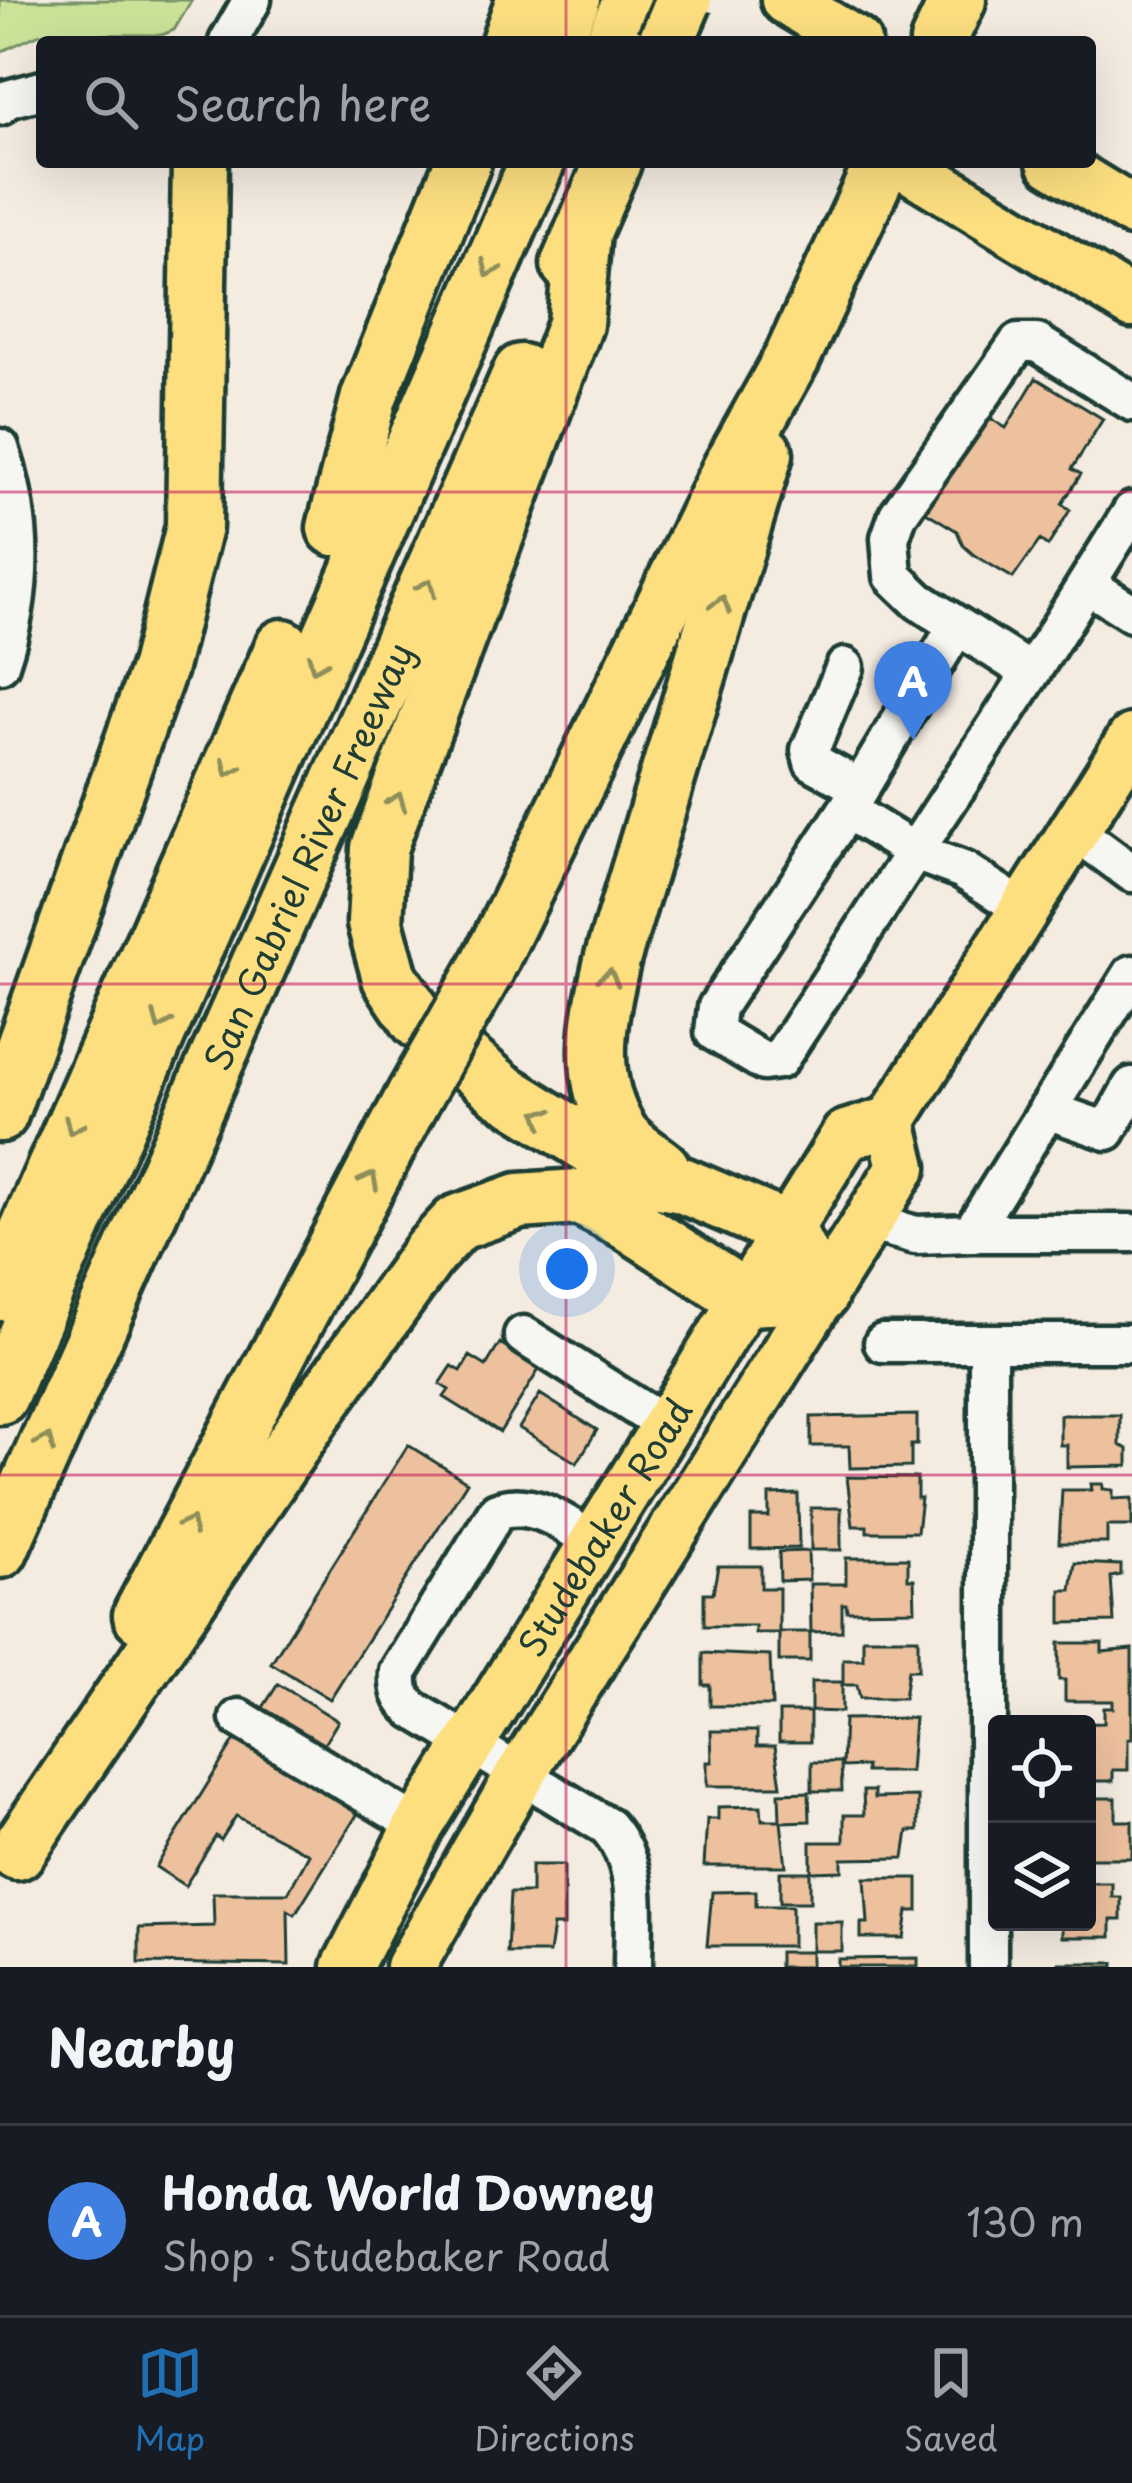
<!DOCTYPE html>
<html lang="en">
<head>
<meta charset="utf-8">
<style>
	:root { --surface:#171b24; --page:#20242c; --text:#f1f3f6; --muted:#9ea1a6; --line:#363941; --accent:#1f6fb2 }
	body { margin:0; font-family:"Playpen Sans",sans-serif; background:var(--page); color:var(--text) }
	.controls { position:absolute; right:36px; bottom:36px; display:grid; overflow:hidden; border-radius:12px; box-shadow:0 12px 48px #0002 }
	.controls button { width:108px; height:108px; display:grid; place-items:center; padding:0; border:0; border-bottom:3px solid var(--line); background:var(--surface); color:var(--text); font:60px sans-serif }
	.you { position:absolute; left:567px; top:1269px; width:42px; height:42px; margin:-30px; border:9px solid #fff; border-radius:50%; background:#1a73e8; box-shadow:0 0 0 18px #1a73e833 }
	.badge { display:grid; place-items:center; width:78px; height:78px; border-radius:50%; background:var(--accent); color:#fff; font-size:39px; font-weight:700 }
	.pin { position:absolute; translate:-50% -99px; filter:drop-shadow(0 3px 6px #0008) }
	.pin::after { content:''; position:absolute; top:63px; width:42px; height:36px; background:inherit; clip-path:polygon(0 0,100% 0,50% 100%) }
	.list { margin:0; padding:0; list-style:none }
	h2 { display:flex; justify-content:space-between; align-items:center; height:156px; margin:0; padding:0 48px; font-size:51px }
	h2 small { font-size:39px; font-weight:400; color:var(--muted) }
	.list li { display:grid; grid-template-columns:78px 1fr auto; gap:36px; align-items:center; box-sizing:border-box; height:192px; padding:0 48px; border-top:3px solid var(--line) }
	.list b { display:block; font-size:45px; white-space:nowrap }
	.list p { margin:0; font-size:39px; white-space:nowrap; color:var(--muted) }
	.list em { font-size:39px; font-style:normal; color:var(--muted) }
	.icon { flex:none; width:66px; height:66px; fill:none; stroke:currentColor; stroke-width:2; stroke-linecap:round; stroke-linejoin:round }
	.map { position:relative; flex:none; width:1132px; height:1967px; overflow:hidden }
	.search { position:absolute; background:var(--surface); box-shadow:0 12px 48px #0002; left:36px; right:36px; top:36px; height:132px; display:flex; align-items:center; gap:30px; box-sizing:border-box; padding:0 42px; border-radius:12px; color:var(--muted); font-size:45px }
	.sheet { height:348px; background:var(--surface) }
	nav { display:flex; justify-content:space-around; align-items:center; box-sizing:border-box; height:168px; border-top:3px solid var(--line); background:var(--surface); font-size:33px; color:var(--muted) }
	nav a { display:grid; justify-items:center; gap:6px }
	nav .on { color:var(--accent) }
	.map>svg:first-child { display:block }
</style>
</head>
<body>
<div class="map">
<svg width="1132" height="1967" viewBox="0 0 1132 1967">
	<rect width="100%" height="100%" fill="#f4ebe1"/>
	<filter id="ink" filterUnits="userSpaceOnUse"><feTurbulence type="fractalNoise" baseFrequency=".00833" numOctaves="2"/><feDisplacementMap in="SourceGraphic" scale="24" xChannelSelector="R" yChannelSelector="G"/><feConvolveMatrix kernelMatrix="1 2 1 2 8 2 1 2 1" color-interpolation-filters="sRGB"/></filter>
	<g filter="url(#ink)">
		<path fill="#cbe399" stroke="#759066" stroke-width="3" d="M0 0H192L174 30 162 35 40 34 0 52Z"/>
		<path fill="#eec19e" stroke="#1f3d34" stroke-width="3" d="M1036 378 1103 419 1072 469 1081 474 1062 504 1070 510 1048 546 1040 540 1013 578 974 555 963 545 957 531 926 512 985 415 1006 428Z
			M500 1343 540 1368 500 1432 444 1397 449 1390 440 1384 452 1366 461 1371 470 1356 486 1366Z
			M540 1394 597 1430 577 1463 519 1428Z
			M917 1415V1445H911V1467L850 1468 849 1446H811V1417Z
			M1060 1415H1120V1445L1128 1449V1466L1067 1467V1445H1060Z
			M408 1445 467 1482 330 1699 271 1663Z
			M847 1477 917 1478V1498H921L917 1532H867V1526H853Z
			M1091 1484H1103V1489L1113 1490V1499L1132 1498V1526H1107V1543H1059L1062 1490H1092Z
			M798 1494 799 1548 751 1549V1517H769V1495Z
			M811 1508H841V1550H811Z
			M808 1551 809 1580 780 1581 779 1552Z
			M846 1558H908V1579H914L915 1610 847 1611 846 1604H842V1631L811 1632 810 1584H846Z
			M1075 1563 1121 1565V1575L1111 1577 1114 1622 1061 1623V1590H1071Z
			M718 1566H761V1588H779V1633H755V1626H704V1593H713Z
			M779 1632H810V1661H779Z
			M863 1638H918V1670H908L904 1698H860L857 1685H843V1659H863Z
			M1059 1643H1102V1652L1132 1649V1739H1128V1770H1113V1781H1087V1724H1065L1104 1723V1708H1113V1701H1065V1680H1059Z
			M703 1653 770 1656 772 1706H710V1685H703Z
			M811 1682H842V1712L811 1711Z
			M278 1684 338 1721 323 1746 262 1709Z
			M779 1712H810V1742H779Z
			M914 1718 910 1772H866V1766L842 1767 844 1719Z
			M711 1731H757V1746H775L781 1786H707V1762H712Z
			M238 1735 360 1810 295 1914 288 1910 289 1965 139 1963V1928L214 1926 213 1893H288L309 1854 236 1816 221 1840 216 1836 185 1886 156 1867Z
			M812 1762H841L842 1791H812Z
			M863 1791H874V1798L918 1797V1831H908L904 1858 842 1859V1871L811 1872V1842H844V1815H864Z
			M809 1792 810 1821 781 1822 786 1866H704L707 1819H718V1807L761 1806 762 1820H780L779 1793Z
			M1087 1798H1116V1821H1132V1858H1087Z
			M531 1865H564V1926H553L549 1953H507L510 1893H531Z
			M780 1872H810V1902H780Z
			M865 1878H918V1911H908L904 1938H861V1923H868Z
			M1087 1883H1112V1897H1121V1920H1111V1937H1062V1922H1087Z
			M756 1891V1906H792V1946H707L712 1892Z
			M812 1922H842V1951H812Z
			M779 1952H811V1967H779Z
			M918 1958V1967H838V1959Z
			M1059 1963H1114V1967H1059Z"/>
		<g fill="none" stroke-linecap="round" stroke-linejoin="round">
			<g stroke="#1f3d34" stroke-width="45">
				<path id="minor" d="M228 42 252 0
					M0 106 8 99 42 90
					M1132 402 1037 343H1018L898 515 890 538 893 576 919 601 1031 673 1132 511
					M0 448C24 520 25 592 0 664
					M1088 585 1132 613
					M957 626 847 810 717 1007 714 1032 764 1062 779 1060 1031 673
					M845 667 810 750 813 762 860 788
					M847 810 915 852 963 870 1025 910
					M1075 831 1132 873
					M1132 974 971 1233H1132
					M1047 1110 1107 1131 1132 1086
					M867 1222 916 1235 971 1233
					M523 1335 665 1425
					M883 1343H1132
					M988 1344V1967
					M592 1541C564 1523 532 1498 497 1511L399 1671C398 1689 400 1699 414 1710L608 1827C642 1867 633 1917 633 1967
					M239 1718 419 1826"/>
			</g>
			<g stroke="#1f3d34" stroke-width="57">
				<g id="major">
					<path d="M786 0 856 42"/>
					<path d="M900 162 1132 303"/>
					<path d="M1052 162 1132 211"/>
					<path id="s1" d="M347 1967 419 1826 846 1135 891 1121 1132 739"/>
					<path d="M410 1967 520 1775 902 1167 891 1121"/>
				</g>
			</g>
			<g stroke="#1f3d34" stroke-width="63">
				<g id="highway">
					<path d="M509 42 524 0"/>
					<path d="M554 42 572 0"/>
					<path d="M613 42 631 0"/>
					<path d="M938 42 958 0"/>
					<path d="M569 264 613 162"/>
					<path d="M335 528 369 397 463 162"/>
					<path d="M486 970 730 469 792 358 883 162"/>
					<path d="M0 1114 159 667 194 527 200 162"/>
					<path d="M662 1168C649 1157 628 1146 619 1131 585 1075 599 1017 613 957L765 454"/>
					<path d="M0 1293 283 647"/>
					<path d="M0 1396 537 162"/>
					<path id="s2" d="M0 1550 521 372"/>
					<path d="M141 1615 414 1096"/>
					<path d="M17 1852 317 1409 430 1252 457 1223 519 1201 579 1197 628 1222 745 1298 820 1295 787 1230 682 1185 642 1178 501 1090 418 1020 390 978 375 923 379 848 575 324 583 232"/>
				</g>
			</g>
			<use href="#minor" stroke="#f6f6f2" stroke-width="36"/>
			<use href="#major" stroke="#fddf80" stroke-width="48"/>
			<use href="#highway" stroke="#fddf80" stroke-width="54"/>
			<g stroke="#1f3d34" stroke-width="63" stroke-linecap="butt">
				<path id="highway-bridge" d="M666 42 684 0
					M414 1096 486 970"/>
			</g>
			<use href="#highway-bridge" stroke="#fddf80" stroke-width="54"/>
		</g>
		<defs><path id="oneway-chevron" d="M-2-3.5L2.5 0L-2 3.5" fill="none" stroke-width="1.6" stroke-linecap="round" stroke-linejoin="round" transform="scale(3)"/></defs>
		<g stroke="#8e8e5a">
			<use href="#oneway-chevron" transform="translate(490 269) rotate(114)"/>
			<use href="#oneway-chevron" transform="translate(427 587) rotate(-66)"/>
			<use href="#oneway-chevron" transform="translate(721 604) rotate(-74)"/>
			<use href="#oneway-chevron" transform="translate(316 664) rotate(113)"/>
			<use href="#oneway-chevron" transform="translate(230 768) rotate(114)"/>
			<use href="#oneway-chevron" transform="translate(397 801) rotate(-69)"/>
			<use href="#oneway-chevron" transform="translate(609 977) rotate(-77)"/>
			<use href="#oneway-chevron" transform="translate(161 1022) rotate(113)"/>
			<use href="#oneway-chevron" transform="translate(542 1116) rotate(-148)"/>
			<use href="#oneway-chevron" transform="translate(73 1126) rotate(114)"/>
			<use href="#oneway-chevron" transform="translate(370 1180) rotate(-62)"/>
			<use href="#oneway-chevron" transform="translate(46 1442) rotate(-67)"/>
			<use href="#oneway-chevron" transform="translate(189 1525) rotate(-62)"/>
		</g>
	</g>
	<path fill="none" stroke="#c2185b" stroke-width="3" stroke-opacity="0.55" d="M566 0V42M566 162V1967M0 492H1132M0 984H1132M0 1475H1132"/>
	<g text-anchor="middle" dominant-baseline="central" stroke-width="9" stroke-linejoin="round" paint-order="stroke">
		<g font-size="36" fill="#1f3d34" stroke="#f6f6f2">
			<text stroke="none"><textPath href="#s2" startOffset="759">San Gabriel River Freeway</textPath></text>
			<text stroke="none"><textPath href="#s1" startOffset="510">Studebaker Road</textPath></text>
		</g>
	</g>
</svg>
<div class="controls">
<button><svg class="icon" aria-label="locate" viewBox="0 0 24 24"><circle cx="12" cy="12" r="6"/><path d="M12 2v4M12 18v4M2 12h4M18 12h4"/></svg></button>
<button><svg class="icon" aria-label="layers" viewBox="0 0 24 24"><path d="M12 4l9 5-9 5-9-5zM3 14l9 5 9-5"/></svg></button>
</div>
<div class="you"></div>
<div class="pin badge" style="left:913px;top:740px;background:#3f7fe0">A</div>
<div class="search"><svg class="icon" aria-label="search" viewBox="0 0 24 24"><circle cx="10" cy="10" r="6"/><path d="M15 15l6 6"/></svg>Search here</div>
</div>
<section class="sheet">
<h2>Nearby<small></small></h2>
<ul class="list">
<li><span class="badge" style="background:#3f7fe0">A</span><div><b>Honda World Downey</b><p>Shop · Studebaker Road</p></div><em>130 m</em></li>
</ul>
</section>
<nav>
<a class="on"><svg class="icon" aria-label="map" viewBox="0 0 24 24"><path d="M3 6l6-2 6 2 6-2v14l-6 2-6-2-6 2zM9 4v14M15 6v14"/></svg>Map</a>
<a><svg class="icon" aria-label="directions" viewBox="0 0 24 24"><path d="M12 3l9 9-9 9-9-9zM9 14v-3h6M13 9l2 2-2 2"/></svg>Directions</a>
<a><svg class="icon" aria-label="saved" viewBox="0 0 24 24"><path d="M7 4h10v16l-5-4-5 4z"/></svg>Saved</a>
</nav>
</body>
</html>
